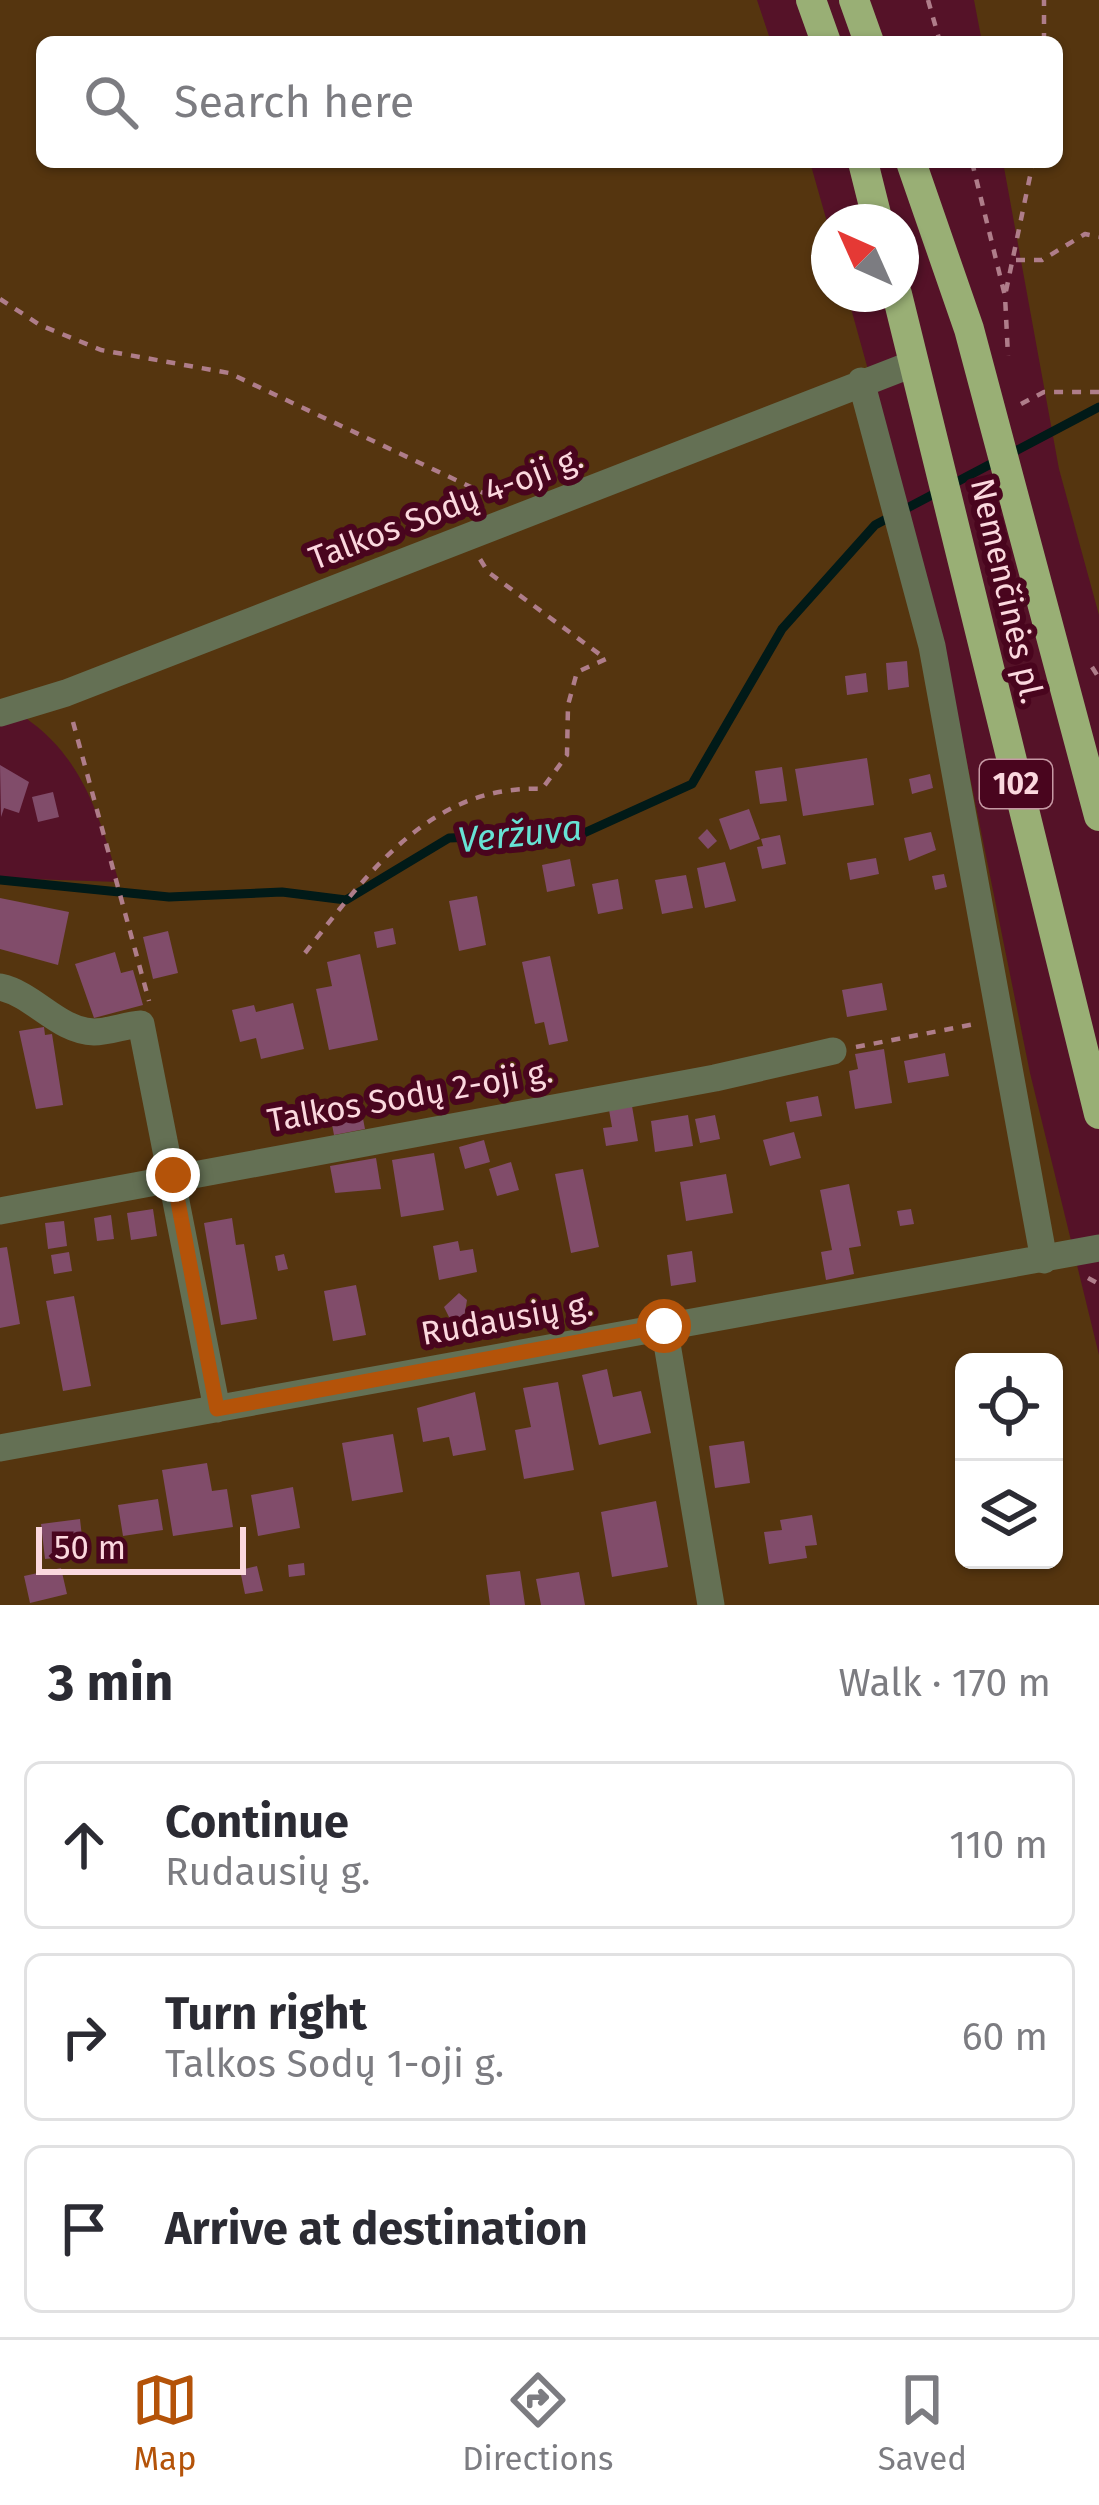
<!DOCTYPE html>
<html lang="en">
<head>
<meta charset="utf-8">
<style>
	:root { --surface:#fff; --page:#f7f7f7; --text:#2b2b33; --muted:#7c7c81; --line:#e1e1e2; --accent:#b45309 }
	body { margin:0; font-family:"Fira Sans",sans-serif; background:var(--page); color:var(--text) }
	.controls { position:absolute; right:36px; bottom:36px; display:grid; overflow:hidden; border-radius:18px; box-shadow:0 3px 9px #0004 }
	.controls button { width:108px; height:108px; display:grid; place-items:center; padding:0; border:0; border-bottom:3px solid var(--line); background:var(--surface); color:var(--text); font:60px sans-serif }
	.compass { position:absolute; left:811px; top:204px; width:108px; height:108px; border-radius:50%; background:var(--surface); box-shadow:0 3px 9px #0004; rotate:315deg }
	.scale { position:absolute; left:36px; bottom:30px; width:210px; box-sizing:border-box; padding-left:12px; border:6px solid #fbd8de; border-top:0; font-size:33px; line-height:42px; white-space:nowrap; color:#fbd8de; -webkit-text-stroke:9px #49051e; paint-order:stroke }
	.stop { position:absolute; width:36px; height:36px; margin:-27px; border:9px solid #b45309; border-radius:50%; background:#fff }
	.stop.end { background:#b45309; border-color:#fff; box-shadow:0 3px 12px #0008 }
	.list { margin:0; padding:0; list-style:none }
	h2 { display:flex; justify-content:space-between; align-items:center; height:156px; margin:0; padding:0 48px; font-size:51px }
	h2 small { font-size:39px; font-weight:400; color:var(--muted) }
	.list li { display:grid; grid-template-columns:78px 1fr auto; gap:36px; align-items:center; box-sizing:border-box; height:168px; margin:0 24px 24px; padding:0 24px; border:3px solid var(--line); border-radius:18px }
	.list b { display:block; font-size:45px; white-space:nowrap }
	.list p { margin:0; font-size:39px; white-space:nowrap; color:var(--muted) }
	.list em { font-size:39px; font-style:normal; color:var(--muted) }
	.icon { flex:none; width:66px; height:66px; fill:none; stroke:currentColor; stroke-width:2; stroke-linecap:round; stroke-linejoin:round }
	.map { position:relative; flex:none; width:1099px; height:1605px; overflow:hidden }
	.search { position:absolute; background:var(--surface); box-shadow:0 3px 9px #0004; left:36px; right:36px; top:36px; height:132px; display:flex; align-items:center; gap:30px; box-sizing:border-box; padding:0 42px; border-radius:18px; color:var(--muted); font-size:45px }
	.sheet { height:732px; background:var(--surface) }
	nav { display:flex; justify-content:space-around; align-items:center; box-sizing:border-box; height:168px; border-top:3px solid var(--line); background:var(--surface); font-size:33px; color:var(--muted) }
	nav a { display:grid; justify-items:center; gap:6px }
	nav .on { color:var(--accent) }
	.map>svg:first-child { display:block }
</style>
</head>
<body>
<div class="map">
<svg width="1099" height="1605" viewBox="0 0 1099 1605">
	<rect width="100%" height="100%" fill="#551228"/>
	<path fill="#55350f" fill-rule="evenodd" d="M0 0H757L771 42H42V162H810L829 229V294H847L940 629 1030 1073 1099 1355V1605H0V878L119 882C96 805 78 742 0 703ZM964 1362H1054V1560H964Z
		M974 0H1099V615L1059 469 1003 162H1057V42H982Z"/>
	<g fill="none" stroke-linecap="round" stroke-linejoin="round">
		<path stroke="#011a18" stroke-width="9" d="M0 880 169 897 282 892 346 900 449 838 584 833 692 784 782 629 875 525 1099 407"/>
	</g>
	<path fill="#814c6a" d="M907 661 909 687 888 690 886 663Z
		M866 673 868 692 847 695 845 676Z
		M867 758 874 805 803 816 795 769Z
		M0 765 29 782 19 813 4 808 1 817Z
		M782 767 787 801 760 804 755 771Z
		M930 774 933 788 912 794 909 779Z
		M53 792 59 817 38 822 32 797Z
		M749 809 760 839 730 850 719 819Z
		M707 829 717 841 708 849 698 838Z
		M931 832 936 850 909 861 904 838Z
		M780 835 786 864 762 869 757 847 763 846 761 839Z
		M876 858 879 874 850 880 847 863Z
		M570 859 575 886 547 892 542 865Z
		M725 862 736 901 705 908 697 868Z
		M944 874 947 887 935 890 932 876Z
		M686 875 693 908 662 914 655 880Z
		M618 879 623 909 598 914 592 884Z
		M477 896 486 945 459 951 449 901Z
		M0 898 69 912 58 965 0 949Z
		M393 928 396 944 377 948 374 932Z
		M168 931 178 973 153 979 143 937Z
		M115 952 121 973 133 970 143 1005 94 1018 75 964Z
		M360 954 378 1040 329 1050 316 989 332 986 327 962Z
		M550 956 568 1041 549 1045 544 1022 535 1024 522 962Z
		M882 983 887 1010 847 1017 842 990Z
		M293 1003 304 1049 261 1059 256 1038 240 1042 232 1010 254 1005 256 1012Z
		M44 1027 45 1035 52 1034 63 1105 36 1109 19 1031Z
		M884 1049 892 1103 855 1109 849 1071 858 1069 855 1054Z
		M945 1053 949 1076 908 1083 904 1061Z
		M818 1096 822 1116 790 1122 786 1102Z
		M632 1106 638 1141 606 1146 603 1128 612 1127 609 1110Z
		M361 1108 365 1129 334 1135 330 1114Z
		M688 1115 693 1146 655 1152 651 1121Z
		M715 1115 720 1139 700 1143 695 1119Z
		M794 1132 801 1158 770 1166 763 1140Z
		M484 1140 490 1162 465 1169 459 1147Z
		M434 1153 444 1210 401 1217 392 1160Z
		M376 1158 381 1189 335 1193 330 1166Z
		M511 1162 519 1190 497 1196 489 1169Z
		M583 1169 599 1247 571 1253 555 1174Z
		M726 1174 733 1213 686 1221 680 1182Z
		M849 1184 861 1246 849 1248 854 1274 826 1280 821 1252 832 1250 820 1190Z
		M153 1209 157 1236 131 1240 127 1213Z
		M911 1209 914 1224 900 1226 897 1211Z
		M111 1215 114 1239 97 1241 94 1218Z
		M232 1218 236 1245 244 1244 257 1319 221 1325 204 1223Z
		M64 1221 67 1246 48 1249 45 1223Z
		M458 1241 460 1251 473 1249 477 1272 439 1280 433 1246Z
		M7 1247 20 1324 0 1328V1248Z
		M692 1251 696 1282 671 1286 667 1255Z
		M69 1252 72 1271 54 1274 51 1255Z
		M284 1254 288 1269 278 1271 275 1256Z
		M356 1285 366 1335 333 1341 324 1291Z
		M459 1293 467 1300 464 1318 472 1326 456 1341 448 1332 454 1327 444 1307Z
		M74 1296 91 1386 63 1391 46 1301Z
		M607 1369 613 1397 641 1391 651 1433 599 1445 582 1375Z
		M558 1382 574 1470 524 1479 515 1430 531 1427 523 1388Z
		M475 1392 486 1450 453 1456 449 1437 423 1442 417 1408Z
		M393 1434 403 1492 352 1501 342 1443Z
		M744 1441 750 1483 715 1488 709 1446Z
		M207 1463 212 1491 227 1489 233 1527 173 1536 162 1470Z
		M293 1487 300 1528 258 1536 251 1495Z
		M158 1499 163 1530 123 1536 118 1505Z
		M656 1501 668 1567 612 1577 601 1512Z
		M812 1515 817 1545 805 1546 807 1558 769 1564 764 1532 782 1530 780 1520Z
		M80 1519 84 1555 45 1559 41 1524Z
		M304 1563 305 1575 289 1577 288 1565Z
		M257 1566 263 1591 245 1594 240 1570Z
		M61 1568 67 1594 30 1603 24 1576Z
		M520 1571 525 1605H490L486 1575Z
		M579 1572 585 1605H541L536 1579Z"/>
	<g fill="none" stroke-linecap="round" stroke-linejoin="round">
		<path stroke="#af7d8a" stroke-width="4.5" stroke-dasharray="9 9" stroke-linecap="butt" d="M928 0 940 42
			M1044 42V0
			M972 162 1005 296 1008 356
			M1016 260H1042L1085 234 1099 237
			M1006 291 1033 162
			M0 299 40 325 101 350 229 373 492 497
			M1021 404 1044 392H1099
			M1092 667 1099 678
			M73 722 149 1001
			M305 953C367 874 431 784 542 789L567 755 568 705 577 672 606 659 488 572 480 559
			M856 1047 975 1024
			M1088 1278 1099 1284"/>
		<path stroke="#647054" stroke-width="27" d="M861 381 932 646 1044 1260
			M0 713 66 693 915 363
			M0 987C34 994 58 1031 94 1032 109 1032 126 1025 141 1024L217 1409
			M0 1211 715 1078 833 1051
			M664 1326 711 1605
			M0 1448 1099 1248"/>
		<path stroke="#99af75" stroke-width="30" d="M811 0 826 42
			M854 0 869 42
			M863 162 878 222
			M911 162 969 329 1099 816
			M897 294 1099 1114"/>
	</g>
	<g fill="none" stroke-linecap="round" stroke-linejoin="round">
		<path stroke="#b45309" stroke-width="15" d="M173 1175 217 1409 664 1326"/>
	</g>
	<g text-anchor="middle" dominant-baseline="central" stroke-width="12" stroke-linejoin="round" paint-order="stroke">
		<rect fill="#49051e" stroke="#c699a4" stroke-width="3" x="980" y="760" width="72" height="48" rx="9"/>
		<g font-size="30" font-weight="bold" fill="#fbd8de">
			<text x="1016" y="784">102</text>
		</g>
		<g font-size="33" fill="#fbd8de" stroke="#49051e">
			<text transform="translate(446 508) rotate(-21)">Talkos Sodų 4-oji g.</text>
			<text transform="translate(1007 591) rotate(77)">Nemenčinės pl.</text>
			<text transform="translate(410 1096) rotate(-10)">Talkos Sodų 2-oji g.</text>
			<text transform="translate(507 1319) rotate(-10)">Rudausių g.</text>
		</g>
		<g font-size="36" font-style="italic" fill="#67e2d4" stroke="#49051e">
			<text transform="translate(520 834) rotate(-6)">Veržuva</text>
		</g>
	</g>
</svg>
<div class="controls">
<button><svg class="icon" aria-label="locate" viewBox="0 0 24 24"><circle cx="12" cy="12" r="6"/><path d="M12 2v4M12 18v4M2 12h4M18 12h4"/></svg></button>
<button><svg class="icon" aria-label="layers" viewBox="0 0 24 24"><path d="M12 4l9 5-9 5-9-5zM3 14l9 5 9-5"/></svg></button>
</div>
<svg class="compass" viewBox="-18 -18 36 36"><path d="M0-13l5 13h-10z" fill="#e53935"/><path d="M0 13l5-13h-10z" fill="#7c7c81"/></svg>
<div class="scale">50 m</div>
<div class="stop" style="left:664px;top:1326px"></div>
<div class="stop end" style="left:173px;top:1175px"></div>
<div class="search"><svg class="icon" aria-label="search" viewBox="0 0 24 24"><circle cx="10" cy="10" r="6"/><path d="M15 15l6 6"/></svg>Search here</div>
</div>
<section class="sheet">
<h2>3 min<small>Walk · 170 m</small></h2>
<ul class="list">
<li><svg class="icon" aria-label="ahead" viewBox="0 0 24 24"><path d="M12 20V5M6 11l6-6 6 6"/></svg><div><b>Continue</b><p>Rudausių g.</p></div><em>110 m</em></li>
<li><svg class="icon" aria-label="right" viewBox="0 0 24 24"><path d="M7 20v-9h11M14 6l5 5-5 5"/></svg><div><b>Turn right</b><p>Talkos Sodų 1-oji g.</p></div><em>60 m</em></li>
<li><svg class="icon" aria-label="arrive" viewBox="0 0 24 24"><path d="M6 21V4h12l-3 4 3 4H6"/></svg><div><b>Arrive at destination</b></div></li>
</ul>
</section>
<nav>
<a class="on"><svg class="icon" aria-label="map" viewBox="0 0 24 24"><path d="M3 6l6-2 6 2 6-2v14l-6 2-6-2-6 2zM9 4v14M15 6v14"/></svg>Map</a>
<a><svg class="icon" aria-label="directions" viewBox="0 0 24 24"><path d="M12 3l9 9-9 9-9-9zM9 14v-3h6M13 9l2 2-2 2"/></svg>Directions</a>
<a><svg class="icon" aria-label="saved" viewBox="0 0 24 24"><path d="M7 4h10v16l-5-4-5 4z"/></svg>Saved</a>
</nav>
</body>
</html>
